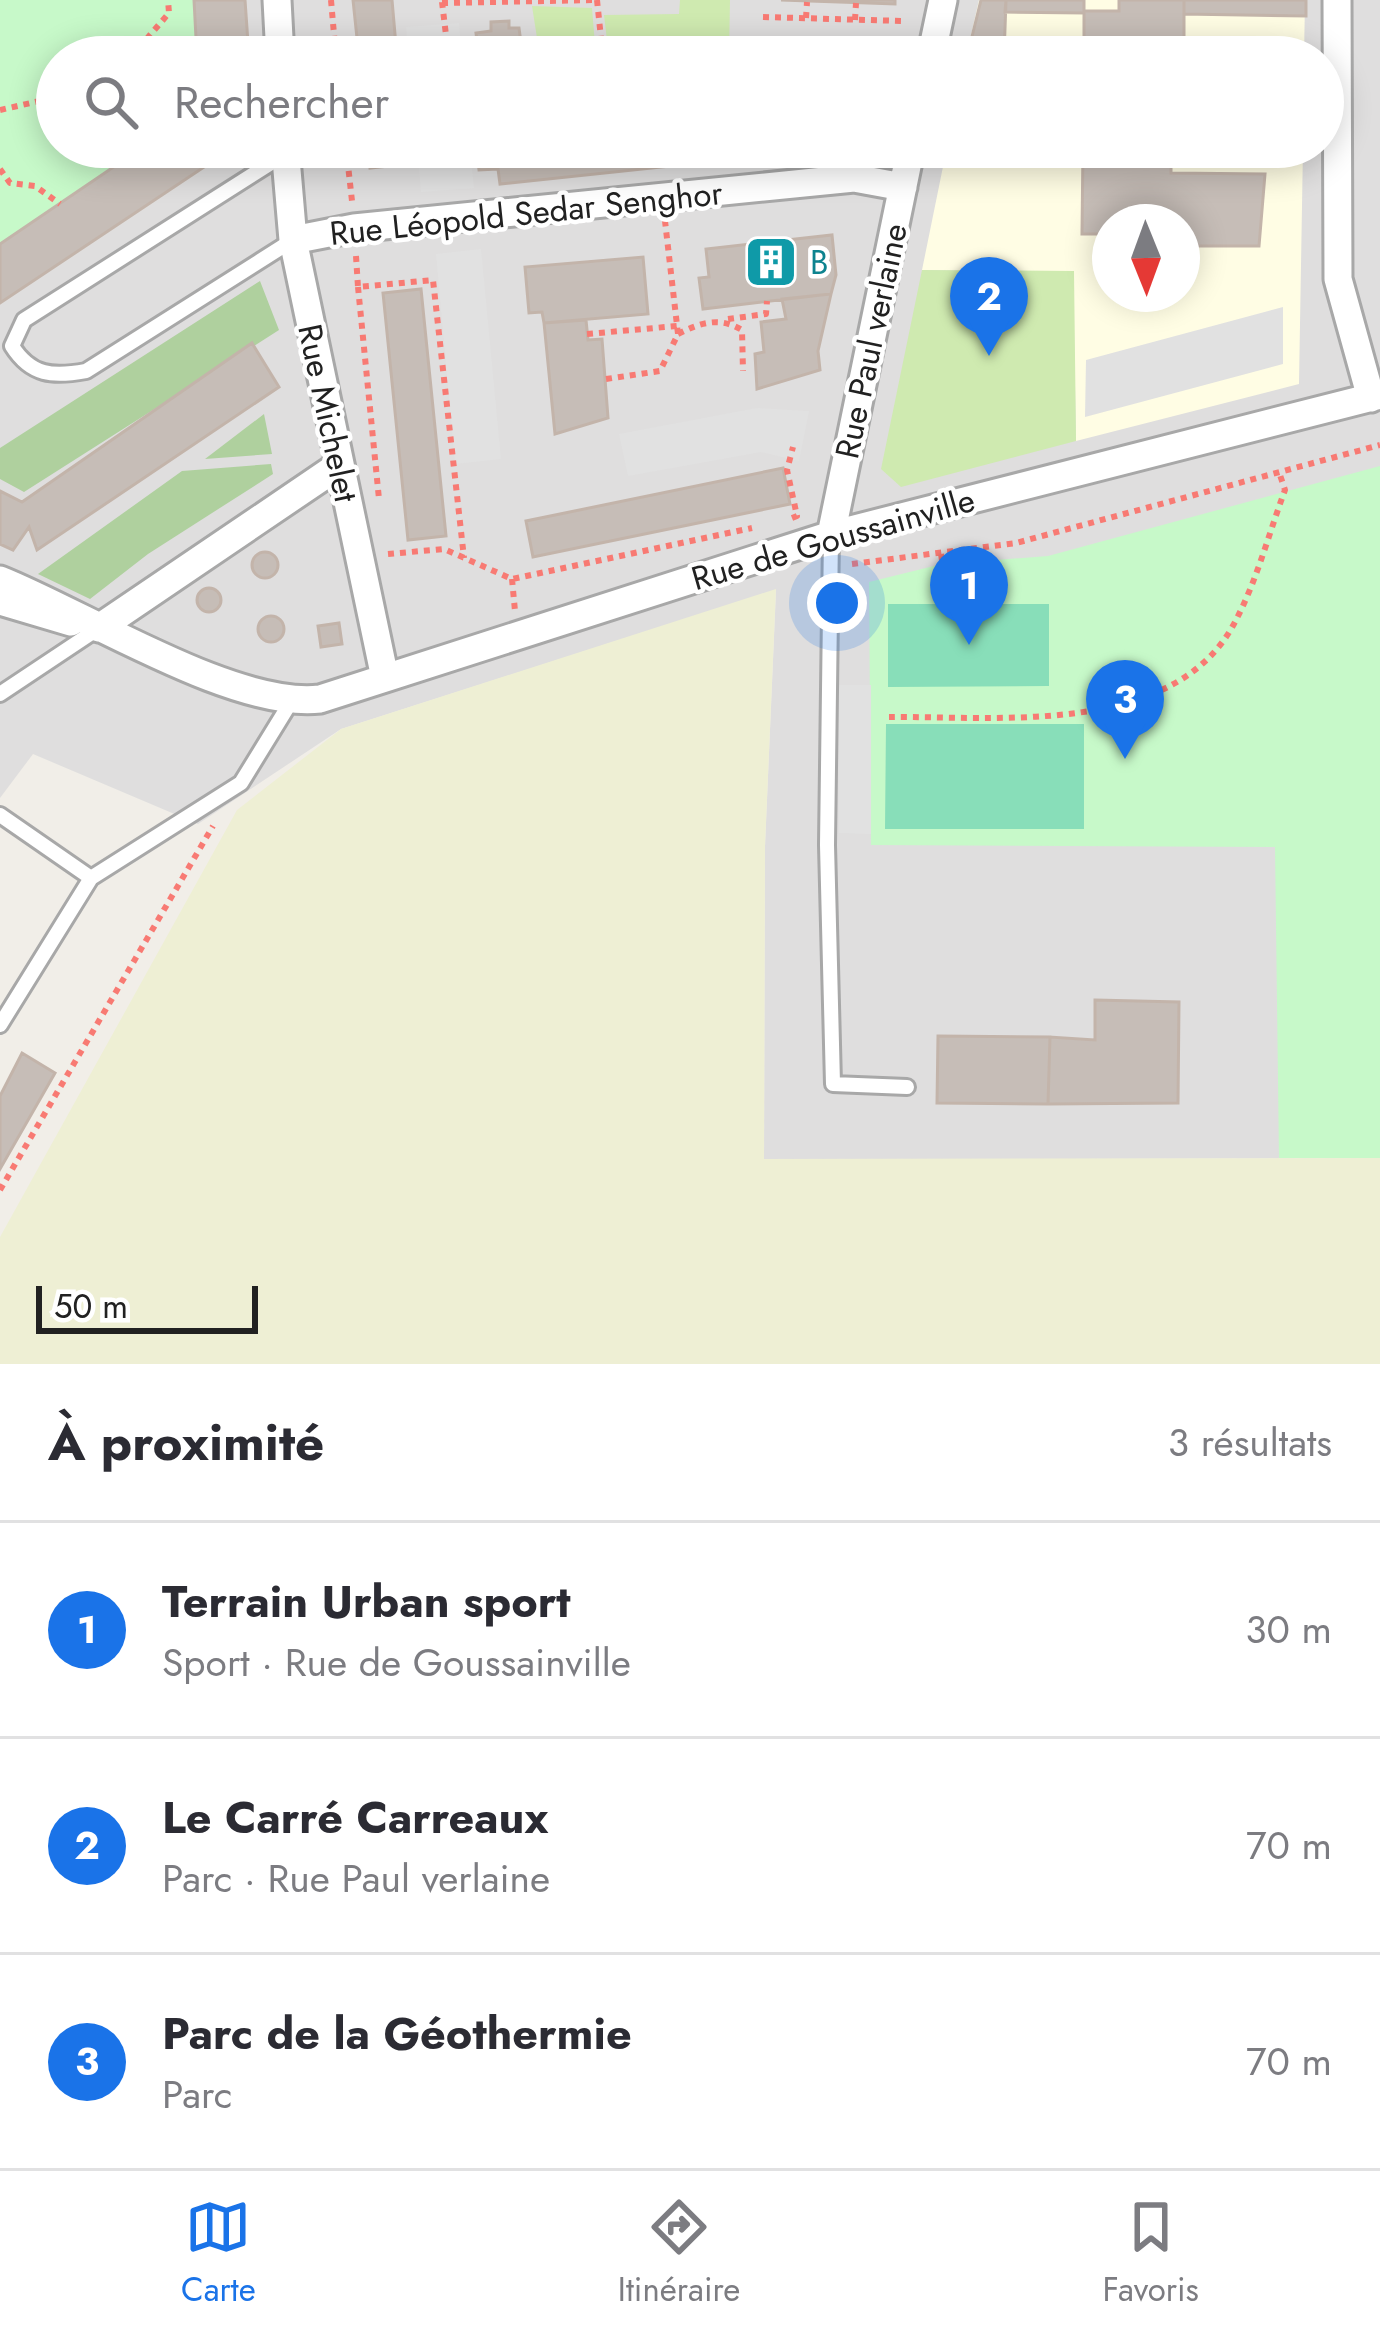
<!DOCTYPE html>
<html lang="fr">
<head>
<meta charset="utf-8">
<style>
	:root { --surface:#fff; --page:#f2f2f3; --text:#2b2b33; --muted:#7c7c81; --line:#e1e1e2; --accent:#1a73e8 }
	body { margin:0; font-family:Jost,sans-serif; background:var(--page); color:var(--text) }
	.compass { position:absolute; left:1092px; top:204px; width:108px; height:108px; border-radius:50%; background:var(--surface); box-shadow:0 6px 30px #0003; rotate:179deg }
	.scale { position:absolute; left:36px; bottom:30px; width:222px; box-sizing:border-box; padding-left:12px; border:6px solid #212121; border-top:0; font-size:33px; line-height:42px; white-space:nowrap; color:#212121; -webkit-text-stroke:9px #fff; paint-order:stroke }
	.you { position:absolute; left:837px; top:603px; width:42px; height:42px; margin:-30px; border:9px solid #fff; border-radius:50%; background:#1a73e8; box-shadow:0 0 0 18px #1a73e833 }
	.badge { display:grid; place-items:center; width:78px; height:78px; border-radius:50%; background:var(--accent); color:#fff; font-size:39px; font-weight:700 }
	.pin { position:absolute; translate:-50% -99px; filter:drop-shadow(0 3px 6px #0008) }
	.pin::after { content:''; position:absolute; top:63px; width:42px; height:36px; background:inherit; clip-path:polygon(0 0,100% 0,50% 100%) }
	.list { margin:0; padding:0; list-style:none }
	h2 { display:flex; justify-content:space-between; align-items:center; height:156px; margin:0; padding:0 48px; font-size:51px }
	h2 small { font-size:39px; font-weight:400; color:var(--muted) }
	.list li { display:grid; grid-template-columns:78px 1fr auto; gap:36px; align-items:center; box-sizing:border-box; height:216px; padding:0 48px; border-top:3px solid var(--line) }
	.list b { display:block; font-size:45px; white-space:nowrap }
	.list p { margin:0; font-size:39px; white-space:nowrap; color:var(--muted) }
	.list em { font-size:39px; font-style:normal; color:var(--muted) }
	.icon { flex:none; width:66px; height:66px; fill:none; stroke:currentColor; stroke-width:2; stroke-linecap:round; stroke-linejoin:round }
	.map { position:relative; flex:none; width:1380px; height:1364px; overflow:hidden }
	.search { position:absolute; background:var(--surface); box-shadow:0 6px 30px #0003; left:36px; right:36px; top:36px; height:132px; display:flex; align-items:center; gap:30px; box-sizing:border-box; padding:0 42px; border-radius:66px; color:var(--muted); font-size:45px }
	.sheet { height:804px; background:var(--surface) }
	nav { display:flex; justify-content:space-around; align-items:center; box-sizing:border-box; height:168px; border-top:3px solid var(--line); background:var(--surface); font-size:33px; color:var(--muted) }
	nav a { display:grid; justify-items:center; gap:6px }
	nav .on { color:var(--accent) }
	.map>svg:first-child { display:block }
</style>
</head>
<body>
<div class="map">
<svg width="1380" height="1364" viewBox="0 0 1380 1364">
	<rect width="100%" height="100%" fill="#f1eee8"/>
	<path fill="#dfdede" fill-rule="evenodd" d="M0 0H1380V1158L764 1160 765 846 776 590 341 729 198 824 33 754 0 798ZM57 57H1323V147H57ZM1110 222H1182V294H1110Z"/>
	<path fill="#fffde4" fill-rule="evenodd" d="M979 0H1305L1304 57H966Z
		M947 147H1303L1299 384 1076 441 1073 272 922 270ZM1110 222H1182V294H1110Z"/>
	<path fill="#eeefd4" d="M776 589 765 846 764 1159 1380 1158V1364H0V1237L237 810 341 729Z"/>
	<path fill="#cfeab0" d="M680 0H730L729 57H609L604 15 679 14Z
		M532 6 592 8 596 57H540Z
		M922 270 1074 271 1076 441 901 487 881 469Z"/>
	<path fill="#afd09e" d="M260 281 279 330 24 492 0 479V448Z
		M264 414 272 454 205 459Z
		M271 464 273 474 148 554 90 599 38 574 182 471Z"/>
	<path fill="#c7f9c9" d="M0 0H194L197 57H57V147H143L0 244Z
		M1380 466V1158H1279L1275 847 871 845 869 582 942 564 1048 556Z"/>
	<path fill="#88deb9" d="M888 604H1049V686L888 687Z
		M886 724H1084V829H885Z"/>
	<path fill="#e1e1e1" d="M459 23 462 57H409L406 27Z
		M417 147H470L474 188 421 192Z
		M481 249 501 459 455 464 436 254Z
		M1283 307V364L1085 417 1086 360Z
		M757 408 809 411 799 461 761 452 628 476 619 434Z
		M839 685H871V834L839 833Z"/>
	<path fill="#c6bdb7" stroke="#c3b4aa" stroke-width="3" d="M194 0H245L249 57H197Z
		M353 0H392L397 57H359Z
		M781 0H895V4Z
		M981 0H1006L1004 57H967Z
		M1006 0H1084V13L1005 12Z
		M1119 0H1184V57H1084V11H1119Z
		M1184 0H1306V16L1184 14Z
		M509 21V28H519L521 43H538L539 57H479L476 33 491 31V22Z
		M143 147H234L0 303V244Z
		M368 147H406L408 164 370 168Z
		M728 147V160L500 184 498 169 479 170 477 152 495 147Z
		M728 147H752V158L728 160Z
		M1083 147H1183V158H1171V173L1265 174 1259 246H1182V222H1110V234H1082Z
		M832 235 836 275 831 294 703 309 699 278 709 277 706 249Z
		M643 257 648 314 544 323 542 312 529 313 525 267Z
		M421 289 446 536 408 540 383 293Z
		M831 294 818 351 820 370 757 389 755 354 764 352 761 322 786 319 782 299Z
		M586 320 588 340 602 339 608 418 555 434 544 323Z
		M252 343 279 387 37 550 29 527 13 550 0 544V491L22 502Z
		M783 468 790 504 533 557 526 521Z
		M252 565a13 13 0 1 1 26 0a13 13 0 1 1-26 0Z
		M197 600a12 12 0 1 1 24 0a12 12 0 1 1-24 0Z
		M258 629a13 13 0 1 1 26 0a13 13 0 1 1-26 0Z
		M339 623 342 644 321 647 318 626Z
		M1095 1000 1179 1002 1178 1103 1048 1104 1050 1037 1095 1040Z
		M938 1036 1050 1037 1048 1104 937 1103Z
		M22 1053 55 1073 0 1169V1096Z"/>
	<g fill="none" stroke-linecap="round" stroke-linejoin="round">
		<g stroke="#a8a8a8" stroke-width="20">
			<path id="lane" d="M285 154 24 320 12 346C31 376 53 377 86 371L293 240
				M831 535 827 845 833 1084 907 1087
				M0 694 99 628
				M0 815 91 878
				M0 1025 91 878 241 783 292 700"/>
		</g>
		<g stroke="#a8a8a8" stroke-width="33">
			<path id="street" d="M277 0 280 57
				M1337 0 1338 279 1371 398
				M931 57 943 0
				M285 147 293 240 385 678
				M293 240 354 228 854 178 903 187
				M831 535 911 147
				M0 580C83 613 234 709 320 699L831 535 1380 395
				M0 601 71 622
				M99 628 338 466"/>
		</g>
		<path stroke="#f87a73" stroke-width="6" stroke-dasharray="6 6" stroke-linecap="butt" d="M331 0 336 57
			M597 0 603 57
			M442 2 446 35
			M442 3 596 0
			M763 17 903 21
			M806 18 807 2
			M855 20 856 3
			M131 57 169 13 168 0
			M0 110 57 97
			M346 147 352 201
			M0 169 10 183 35 186 60 204
			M356 256 358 287 433 280 464 558
			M358 287 379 499
			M728 319 766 314 767 301
			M587 334 677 326
			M678 334C700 323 719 316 742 330L743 371
			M606 379 660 371 678 334 665 221
			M792 518 797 516 787 470 793 447
			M388 554 444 549 512 579 752 528
			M941 554 949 604
			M852 564 1016 543 1380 445
			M512 579 515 611
			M889 717C997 716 1177 738 1236 620 1257 580 1269 533 1285 490L1279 472
			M0 1190 213 826"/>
		<use href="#lane" stroke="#fff" stroke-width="14"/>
		<use href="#street" stroke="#fff" stroke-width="27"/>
	</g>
	<defs>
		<g id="building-square" transform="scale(2.7)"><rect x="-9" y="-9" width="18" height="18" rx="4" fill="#0f9aa8" stroke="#fff"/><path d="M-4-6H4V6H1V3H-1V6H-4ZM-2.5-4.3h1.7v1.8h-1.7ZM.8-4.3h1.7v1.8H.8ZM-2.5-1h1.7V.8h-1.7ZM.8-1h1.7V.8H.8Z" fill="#fff"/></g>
	</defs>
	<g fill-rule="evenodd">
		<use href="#building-square" x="771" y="262"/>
	</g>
	<g text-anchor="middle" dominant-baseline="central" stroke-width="9" stroke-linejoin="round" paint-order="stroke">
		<g font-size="33" fill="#212121" stroke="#fff">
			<text transform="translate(526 213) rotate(-6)">Rue Léopold Sedar Senghor</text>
			<text transform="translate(871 341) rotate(-78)">Rue Paul verlaine</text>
			<text transform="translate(328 413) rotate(78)">Rue Michelet</text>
			<text transform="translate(833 539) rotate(-16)">Rue de Goussainville</text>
		</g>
		<g font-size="33" fill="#0d838f" stroke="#fff" text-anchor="start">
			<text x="810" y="262">B</text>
		</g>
	</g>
</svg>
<svg class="compass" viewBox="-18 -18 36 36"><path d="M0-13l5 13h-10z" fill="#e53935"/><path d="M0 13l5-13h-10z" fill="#7c7c81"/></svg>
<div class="scale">50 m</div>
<div class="you"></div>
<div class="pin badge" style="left:969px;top:645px">1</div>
<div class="pin badge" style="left:989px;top:356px">2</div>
<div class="pin badge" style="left:1125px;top:759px">3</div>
<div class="search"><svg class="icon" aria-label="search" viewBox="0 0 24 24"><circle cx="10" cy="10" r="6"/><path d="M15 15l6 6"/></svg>Rechercher</div>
</div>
<section class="sheet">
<h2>À proximité<small>3 résultats</small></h2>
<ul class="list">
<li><span class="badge">1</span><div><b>Terrain Urban sport</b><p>Sport · Rue de Goussainville</p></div><em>30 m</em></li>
<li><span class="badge">2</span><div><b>Le Carré Carreaux</b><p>Parc · Rue Paul verlaine</p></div><em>70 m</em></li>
<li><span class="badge">3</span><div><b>Parc de la Géothermie</b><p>Parc</p></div><em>70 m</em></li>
</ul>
</section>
<nav>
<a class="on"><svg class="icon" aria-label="map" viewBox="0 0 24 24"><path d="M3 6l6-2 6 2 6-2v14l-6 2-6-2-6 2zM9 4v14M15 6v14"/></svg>Carte</a>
<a><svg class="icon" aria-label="directions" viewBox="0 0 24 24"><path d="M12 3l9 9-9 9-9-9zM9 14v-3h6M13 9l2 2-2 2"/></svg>Itinéraire</a>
<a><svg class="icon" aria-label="saved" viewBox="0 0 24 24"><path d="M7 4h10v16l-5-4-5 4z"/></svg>Favoris</a>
</nav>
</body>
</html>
